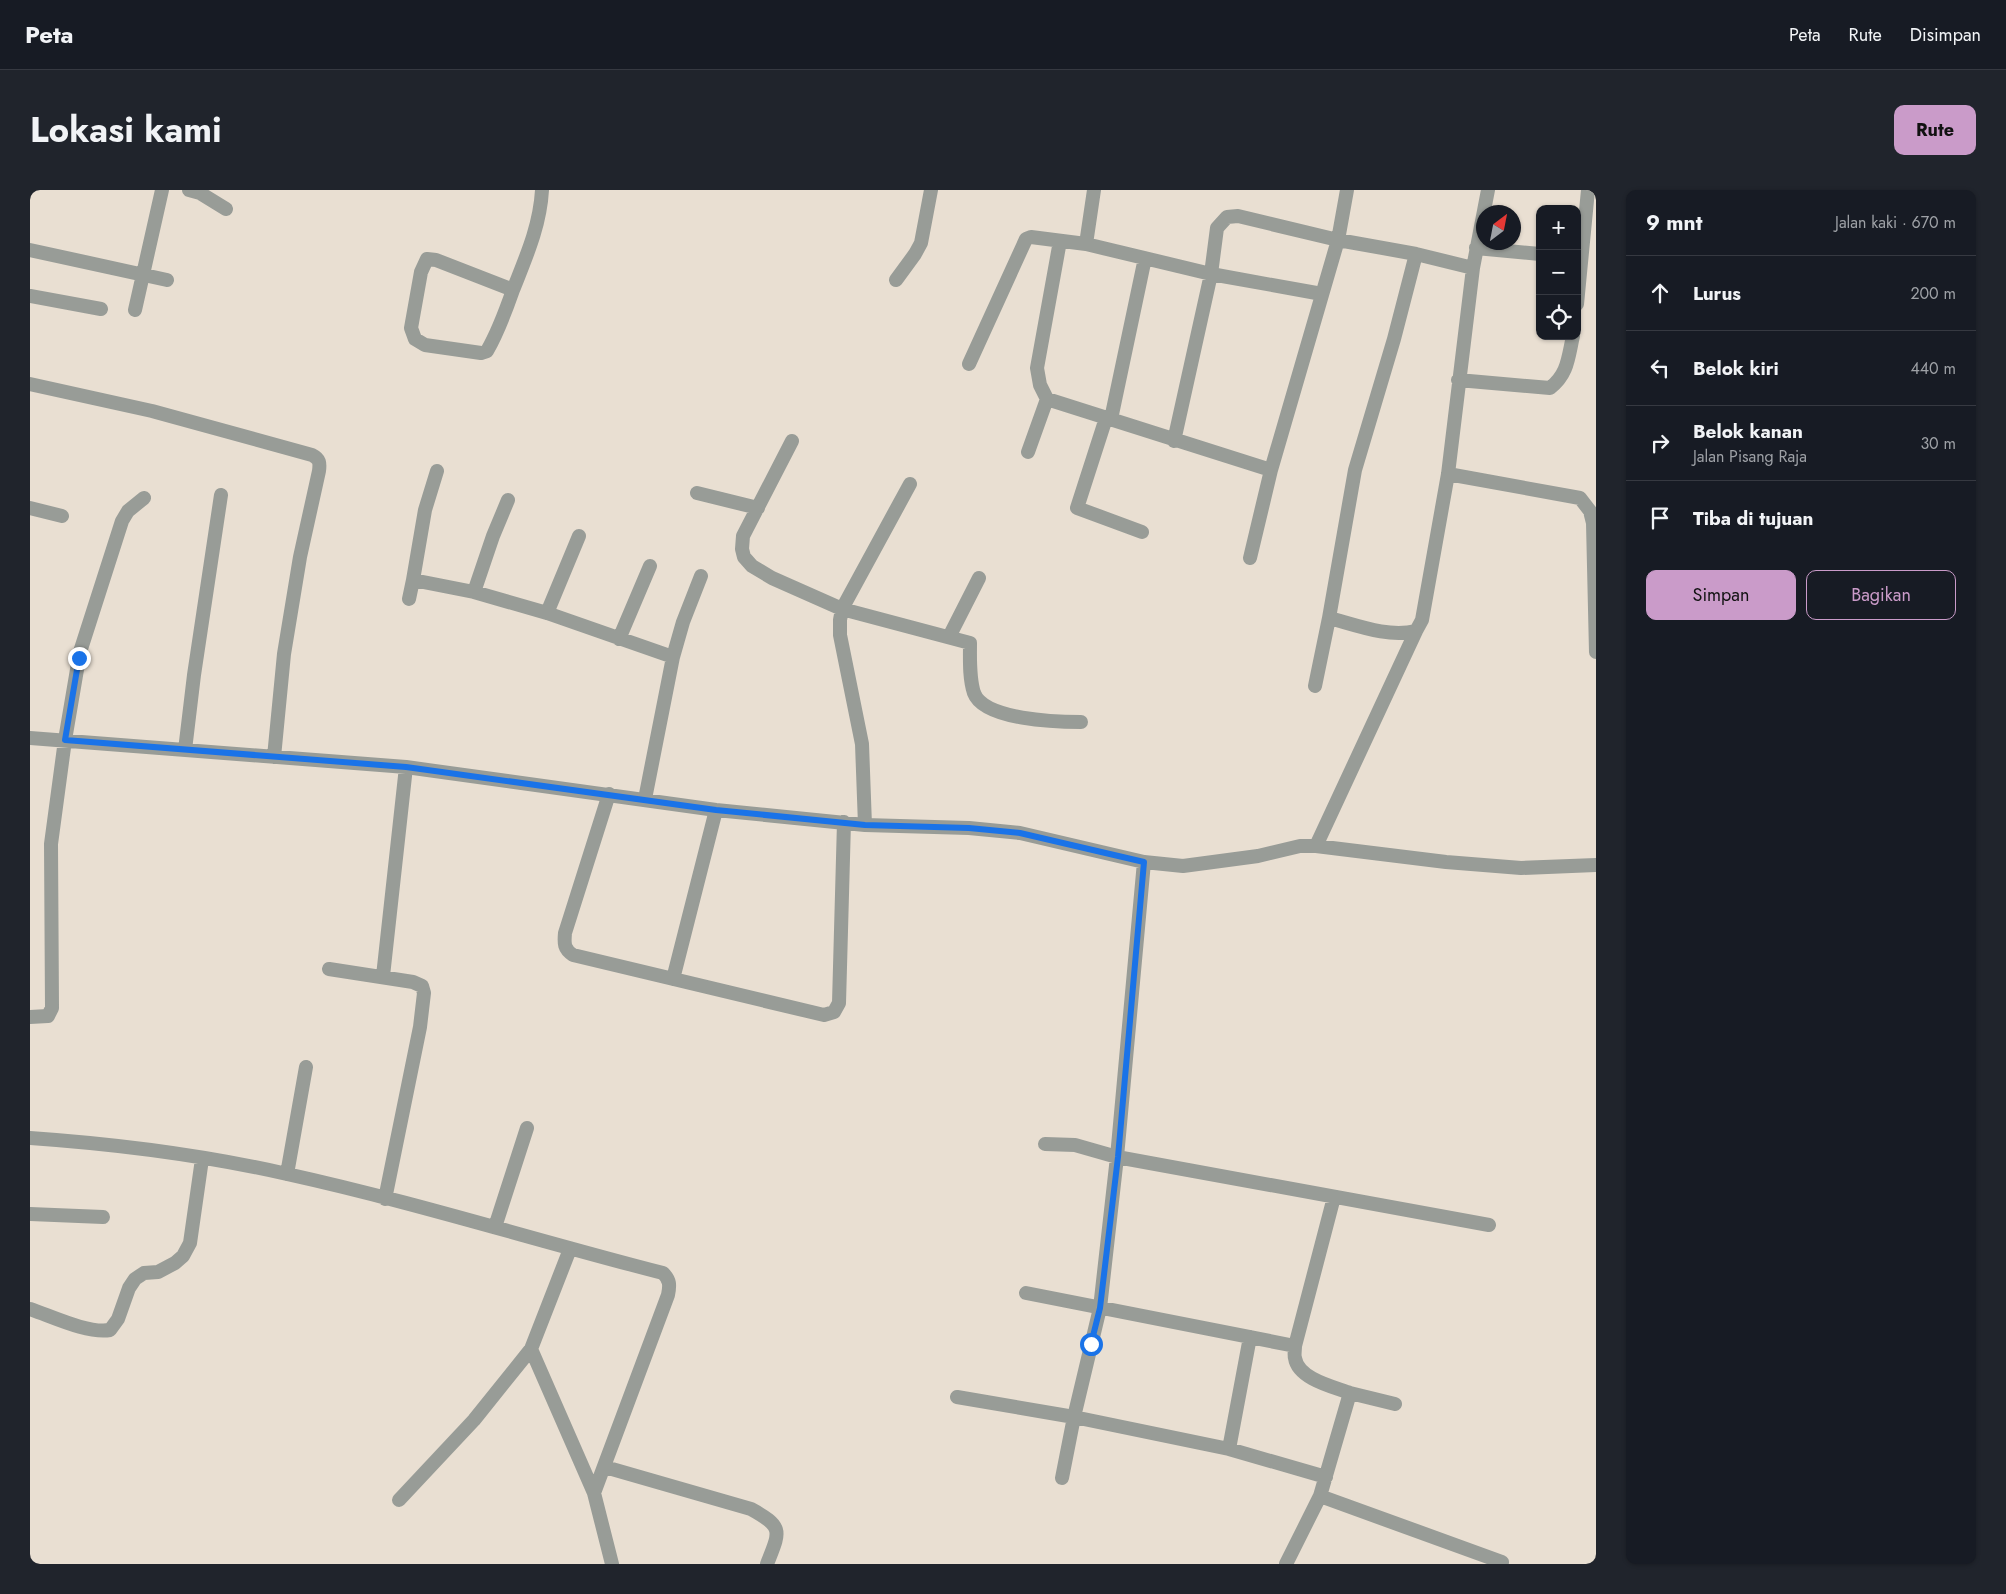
<!DOCTYPE html>
<html lang="id">
<head>
<meta charset="utf-8">
<style>
	:root { --surface:#171b24; --page:#20242c; --text:#f1f3f6; --muted:#9ea1a6; --line:#363941; --accent:#ca9bc9 }
	body { margin:0; font-family:Jost,sans-serif; background:var(--page); color:var(--text) }
	.controls { position:absolute; right:15px; top:15px; display:grid; overflow:hidden; border-radius:10px; box-shadow:0 1px 4px #0004 }
	.controls button { width:45px; height:45px; display:grid; place-items:center; padding:0; border:0; border-bottom:1px solid var(--line); background:var(--surface); color:var(--text); font:25px sans-serif }
	.compass { position:absolute; left:1446px; top:15px; width:45px; height:45px; border-radius:50%; background:var(--surface); box-shadow:0 1px 4px #0004; rotate:32deg }
	.stop { position:absolute; width:15px; height:15px; margin:-11px; border:4px solid #1a73e8; border-radius:50%; background:#fff }
	.stop.end { background:#1a73e8; border-color:#fff; box-shadow:0 1px 5px #0008 }
	.list { margin:0; padding:0; list-style:none }
	h2 { display:flex; justify-content:space-between; align-items:center; height:65px; margin:0; padding:0 20px; font-size:21px }
	h2 small { font-size:16px; font-weight:400; color:var(--muted) }
	.list li { display:grid; grid-template-columns:32px 1fr auto; gap:15px; align-items:center; box-sizing:border-box; height:75px; padding:0 20px; border-top:1px solid var(--line) }
	.list b { display:block; font-size:19px; white-space:nowrap }
	.list p { margin:0; font-size:16px; white-space:nowrap; color:var(--muted) }
	.list em { font-size:16px; font-style:normal; color:var(--muted) }
	.actions { display:flex; gap:10px; padding:15px 20px }
	.actions a { flex:1; padding:11px 0; border:1px solid var(--accent); border-radius:10px; text-align:center; font-size:18px; color:var(--accent) }
	.actions .main { background:var(--accent); color:#111 }
	.icon { flex:none; width:28px; height:28px; fill:none; stroke:currentColor; stroke-width:2; stroke-linecap:round; stroke-linejoin:round }
	.map { position:relative; flex:none; width:1566px; height:1374px; overflow:hidden; border-radius:10px }
	header { display:flex; align-items:center; gap:30px; box-sizing:border-box; height:70px; padding:0 25px; background:var(--surface); border-bottom:1px solid var(--line) }
	header strong { font-size:24px }
	nav { display:flex; gap:28px; margin-inline-start:auto; font-size:18px }
	.intro { display:flex; align-items:center; justify-content:space-between; box-sizing:border-box; height:120px; padding:0 30px }
	h1 { margin:0; font-size:35px }
	.button { padding:12px 22px; border-radius:10px; background:var(--accent); color:#111; font-size:18px; font-weight:700 }
	main { display:flex; gap:30px; padding:0 30px }
	aside { flex:1; background:var(--surface); border-radius:10px; box-shadow:0 1px 4px #0004 }
	.map>svg:first-child { display:block }
</style>
</head>
<body>
<header>
<strong>Peta</strong>
<nav><a>Peta</a><a>Rute</a><a>Disimpan</a></nav>
</header>
<div class="intro"><h1>Lokasi kami</h1><a class="button">Rute</a></div>
<main>
<div class="map">
<svg width="1566" height="1374" viewBox="0 0 1566 1374">
	<rect width="100%" height="100%" fill="#e9dfd2"/>
	<g fill="none" stroke-linecap="round" stroke-linejoin="round">
		<path stroke="#989c97" stroke-width="14" d="M159 0 170 3 196 19
			M1056 54 1181 84 1187 38 1197 27 1208 26 1308 50 1386 64 1443 78 1418 284 1392 430 1386 441C1358 448 1326 435 1299 428L1325 280 1364 149 1386 64
			M1446 58 1510 64
			M0 60 137 90
			M1443 78 1458 0
			M866 90 885 64 891 53 901 0
			M483 100 406 70 397 69 391 82 381 138 385 149 395 155 451 163 457 161C468 142 476 120 483 100 496 67 510 36 512 0
			M0 106 71 119
			M1547 114 1558 0
			M105 120 132 0
			M939 174 996 49 1001 47 1056 54 1064 0
			M1428 190 1520 198C1538 184 1538 168 1543 146
			M0 194 122 221 282 265C290 269 290 273 289 281L270 367 254 464 244 567
			M1017 209 1010 195 1007 178 1030 51
			M1076 228 1047 318 1112 342
			M1081 229 1115 68
			M762 251 713 346 712 359 714 367 722 376 742 388 812 419 940 453C940 469 939 488 944 503 954 530 1027 532 1051 532
			M1144 251 1181 84 1292 104
			M998 262 1017 209 1241 280
			M407 281 395 320 383 390 444 402 517 423 643 467
			M1418 284 1550 308 1560 321 1563 333 1566 462
			M667 303 728 318
			M0 318 32 326
			M1220 368 1241 280 1308 50 1317 0
			M444 402 463 346 478 310
			M379 409 383 390
			M517 423 549 346
			M919 447 949 388
			M589 449 620 376
			M1285 496 1299 428
			M0 548 376 577 686 620 835 635 939 638 990 643 1114 672 1153 676 1228 666 1270 656H1286L1416 672 1491 678 1566 675
			M155 560 164 485 191 305
			M579 604 535 743C534 754 534 759 543 765L794 825 804 822 809 813 814 632
			M615 609 643 467 653 432 671 386
			M835 635 832 554 810 445V430L812 419 880 294
			M1286 656 1386 441
			M299 779 383 792 392 796 394 803 390 837 355 1009
			M353 786 376 577
			M643 789 686 620
			M0 827 18 826 22 818 21 654 35 550 50 462 92 331 98 321 114 308
			M0 948C86 954 173 965 257 984 384 1012 508 1051 633 1083 640 1090 640 1095 638 1105L564 1303
			M1015 954 1045 955 1087 967 1459 1035
			M257 984 276 877
			M0 1024 73 1027
			M465 1037 497 938
			M996 1103 1265 1156C1265 1160 1264 1165 1265 1168 1268 1189 1304 1197 1320 1203L1290 1306 1256 1374
			M0 1119C21 1126 58 1144 80 1140L88 1129 99 1098 105 1089 114 1083 128 1082 145 1073 153 1066 160 1053 172 969
			M1265 1156 1304 1007
			M501 1159 564 1303 582 1374
			M1320 1203 1365 1214
			M927 1207 1044 1227 1199 1259 1296 1287
			M1199 1259 1220 1147
			M575 1277 721 1319C754 1337 750 1341 737 1374
			M1032 1288 1044 1227 1070 1118 1087 967 1114 672
			M1290 1306 1472 1372
			M369 1310 444 1230 501 1159 540 1059"/>
	</g>
	<g fill="none" stroke-linecap="round" stroke-linejoin="round">
		<path stroke="#1a73e8" stroke-width="6" d="M49 468 35 550 376 577 686 620 835 635 939 638 990 643 1114 672 1088 967 1070 1118 1061 1154"/>
	</g>
</svg>
<div class="controls">
<button>+</button>
<button>−</button>
<button><svg class="icon" aria-label="locate" viewBox="0 0 24 24"><circle cx="12" cy="12" r="6"/><path d="M12 2v4M12 18v4M2 12h4M18 12h4"/></svg></button>
</div>
<svg class="compass" viewBox="-18 -18 36 36"><path d="M0-13l5 13h-10z" fill="#e53935"/><path d="M0 13l5-13h-10z" fill="#9ea1a6"/></svg>
<div class="stop" style="left:1061px;top:1154px"></div>
<div class="stop end" style="left:49px;top:468px"></div>
</div>
<aside>
<h2>9 mnt<small>Jalan kaki · 670 m</small></h2>
<ul class="list">
<li><svg class="icon" aria-label="ahead" viewBox="0 0 24 24"><path d="M12 20V5M6 11l6-6 6 6"/></svg><div><b>Lurus</b></div><em>200 m</em></li>
<li><svg class="icon" aria-label="left" viewBox="0 0 24 24"><path d="M17 20v-9H6M10 6l-5 5 5 5"/></svg><div><b>Belok kiri</b></div><em>440 m</em></li>
<li><svg class="icon" aria-label="right" viewBox="0 0 24 24"><path d="M7 20v-9h11M14 6l5 5-5 5"/></svg><div><b>Belok kanan</b><p>Jalan Pisang Raja</p></div><em>30 m</em></li>
<li><svg class="icon" aria-label="arrive" viewBox="0 0 24 24"><path d="M6 21V4h12l-3 4 3 4H6"/></svg><div><b>Tiba di tujuan</b></div></li>
</ul>
<div class="actions"><a class="main">Simpan</a><a>Bagikan</a></div>
</aside>
</main>
</body>
</html>
